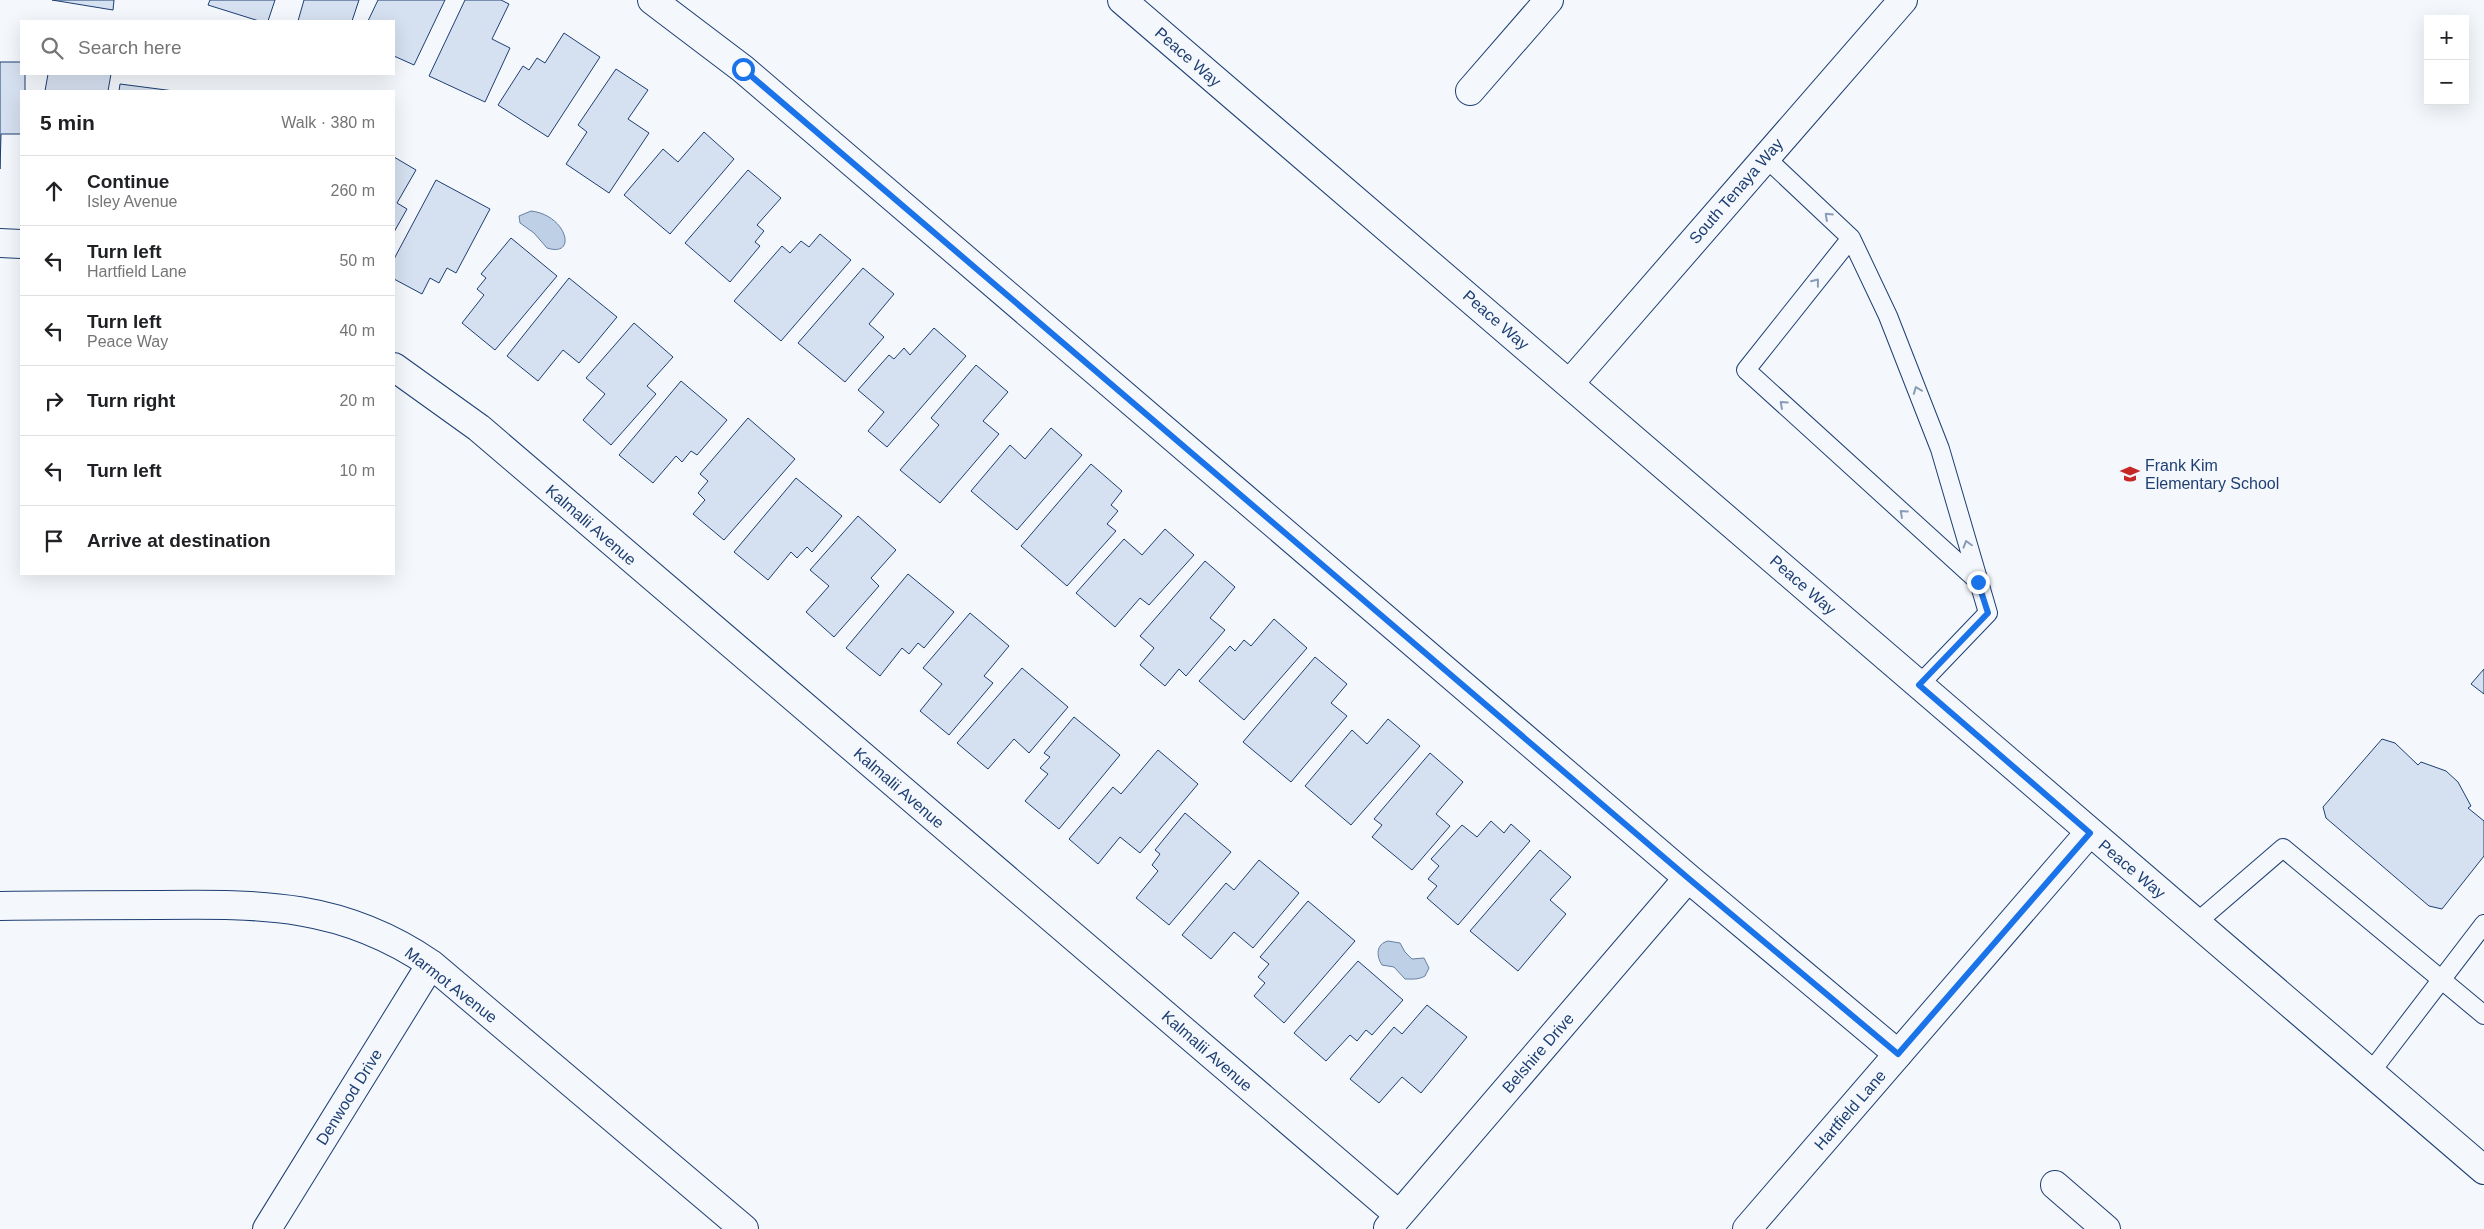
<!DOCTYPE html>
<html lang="en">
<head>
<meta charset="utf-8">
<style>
	:root { --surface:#fff; --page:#f2f2f2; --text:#202124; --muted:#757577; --line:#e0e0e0 }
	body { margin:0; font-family:Helvetica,sans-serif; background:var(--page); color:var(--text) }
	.controls { position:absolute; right:15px; top:15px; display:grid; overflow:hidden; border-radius:0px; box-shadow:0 5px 20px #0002 }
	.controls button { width:45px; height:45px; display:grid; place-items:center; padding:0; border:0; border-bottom:1px solid var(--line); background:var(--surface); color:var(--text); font:25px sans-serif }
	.stop { position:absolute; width:15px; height:15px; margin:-11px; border:4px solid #1a73e8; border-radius:50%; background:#fff }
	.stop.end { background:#1a73e8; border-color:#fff; box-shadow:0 1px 5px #0008 }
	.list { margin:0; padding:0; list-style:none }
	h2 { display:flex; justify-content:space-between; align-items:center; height:65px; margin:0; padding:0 20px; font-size:21px }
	h2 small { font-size:16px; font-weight:400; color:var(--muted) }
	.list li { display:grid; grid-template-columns:32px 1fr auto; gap:15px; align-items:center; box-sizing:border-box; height:70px; padding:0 20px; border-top:1px solid var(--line) }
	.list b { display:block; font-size:19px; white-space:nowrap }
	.list p { margin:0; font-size:16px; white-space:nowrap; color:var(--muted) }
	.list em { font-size:16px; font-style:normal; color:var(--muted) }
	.icon { flex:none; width:28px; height:28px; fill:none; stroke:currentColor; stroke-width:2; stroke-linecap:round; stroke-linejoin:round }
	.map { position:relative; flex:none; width:2484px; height:1229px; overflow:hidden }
	.search { position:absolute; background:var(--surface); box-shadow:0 5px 20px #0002; left:20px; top:20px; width:375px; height:55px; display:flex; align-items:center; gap:12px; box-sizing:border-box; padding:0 18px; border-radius:0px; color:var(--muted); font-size:19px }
	.panel { position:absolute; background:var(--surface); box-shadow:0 5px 20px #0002; left:20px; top:90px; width:375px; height:485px; border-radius:0px }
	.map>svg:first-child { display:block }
</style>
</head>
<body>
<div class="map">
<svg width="2484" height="1229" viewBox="0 0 2484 1229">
	<rect width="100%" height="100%" fill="#f4f7fb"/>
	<path fill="#bed0e5" stroke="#687fa3" d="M531 211C567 215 578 258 547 248L534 233 520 223 519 216Z
		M1388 941 1400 943 1405 952 1412 959 1424 958 1429 968 1425 976C1418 980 1411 979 1405 979L1394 967 1382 965C1376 956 1376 944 1388 941Z"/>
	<path fill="#d5e0f0" stroke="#1d3f73" d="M52 0H114L113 10Z
		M210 0H275L268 21H259L208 5Z
		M304 0H359L352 21H298Z
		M378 0H445L414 65 394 56V21H368Z
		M465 0H501L509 4 492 39 510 48 485 102 429 76Z
		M564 33 600 57 548 137 498 105 523 66 529 70 537 58 545 63Z
		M0 62H21V74H25V91H21V134H1L0 169Z
		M616 69 648 90 628 119 649 133 609 193 566 164 587 132 578 125Z
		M48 74H111L108 91H45Z
		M120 84 174 91H119Z
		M704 132 734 159 670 234 624 195 663 149 678 162Z
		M394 157 416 170 397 203 407 209 394 232Z
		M748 170 781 198 757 225 764 231 755 242 760 246 730 282 685 243Z
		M436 180 490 209 456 273 447 268 439 283 430 278 422 294 394 279V259Z
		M820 234 851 260 781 341 734 301 782 246 790 253 801 241 809 247Z
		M511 238 557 276 495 350 462 323 484 295 477 289 486 278 481 274Z
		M863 268 894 294 869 324 884 337 845 382 798 343Z
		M569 278 617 317 579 363 563 350 538 381 507 356Z
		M634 323 673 357 647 386 656 394 611 445 583 420 605 394 586 378Z
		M934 328 966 356 887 447 868 431 884 412 858 390 889 355 894 359 904 348 910 355Z
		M976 365 1008 392 983 421 999 434 940 503 900 470 939 425 931 418Z
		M681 381 727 420 697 455 691 451 682 462 676 456 653 483 619 455Z
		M748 418 795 459 724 540 693 514 705 500 698 493 708 481 700 474Z
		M1051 428 1082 455 1017 530 971 491 1010 445 1025 459Z
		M1091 464 1122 491 1111 505 1118 511 1107 524 1116 531 1067 586 1021 546Z
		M796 478 842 516 812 552 807 547 797 558 791 552 768 580 734 552Z
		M858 516 896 550 871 578 879 586 834 637 806 612 829 586 810 570Z
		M1165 529 1194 555 1149 605 1140 598 1115 627 1076 593 1124 539 1142 555Z
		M1205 561 1235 587 1210 618 1225 630 1186 676 1179 669 1165 686 1140 665 1154 648 1140 636Z
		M908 574 954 612 924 648 918 643 909 654 902 648 880 676 846 648Z
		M970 613 1009 646 984 676 993 683 949 735 920 711 942 684 923 668Z
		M1274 619 1307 648 1244 720 1199 681 1230 646 1235 651 1244 640 1251 646Z
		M1315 657 1347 684 1331 703 1347 716 1291 782 1243 742Z
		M1022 668 1068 707 1029 753 1014 739 988 769 957 743Z
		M2484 669V694L2471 684Z
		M1074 717 1120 755 1059 829 1025 801 1048 774 1040 768 1050 757 1044 753Z
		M1388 719 1420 746 1351 825 1305 786 1352 730 1367 744Z
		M2382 739 2395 743 2418 765 2421 762 2446 771 2458 782 2471 806 2468 808 2484 821V856L2442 909 2429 906 2326 818 2323 807Z
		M1158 750 1198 784 1140 853 1120 837 1098 864 1069 839 1113 787 1121 794Z
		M1430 753 1463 782 1436 814 1450 826 1412 870 1372 837 1382 825 1374 819Z
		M1185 813 1231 852 1169 925 1136 898 1158 871 1152 865 1160 854 1155 850Z
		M1491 821 1504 833 1511 824 1530 841 1458 925 1427 898 1437 886 1428 879 1439 866 1431 859 1462 825 1477 837Z
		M1540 850 1571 877 1550 900 1566 914 1518 971 1470 931Z
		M1259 860 1299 893 1253 948 1234 932 1211 959 1182 935 1226 883 1234 890Z
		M1308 901 1355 941 1284 1023 1254 996 1265 983 1258 977 1269 964 1260 957Z
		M1358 961 1403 1000 1372 1035 1366 1030 1357 1041 1350 1035 1326 1061 1294 1033Z
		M1427 1005 1467 1037 1421 1093 1402 1077 1379 1103 1350 1079 1394 1027 1402 1034Z"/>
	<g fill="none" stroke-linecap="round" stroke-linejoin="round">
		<g stroke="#1d3f73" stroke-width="20">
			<path id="service" d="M1765 157 1851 238 1888 316 1940 449 1988 613 1919 685
				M1851 238 1746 370 1978 581
				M2196 923 2283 848 2484 1015
				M2370 1073 2484 924"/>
		</g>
		<g stroke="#1d3f73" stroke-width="30">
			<path id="minor" d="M652 0 743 69 1688 878 1898 1054
				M1470 91 1549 0
				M0 243 21 244
				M394 367 479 428 1399 1215
				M0 906C53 905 106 905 159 905 262 904 342 903 431 964L744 1229
				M2055 1185 2106 1229
				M1388 1228 1688 878
				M267 1229 431 964"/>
		</g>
		<g stroke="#1d3f73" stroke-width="30">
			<path id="tertiary" d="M1122 0 2484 1170
				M1570 383 1903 0
				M1747 1229 2089 833"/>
		</g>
		<use href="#service" stroke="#f4f7fb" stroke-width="18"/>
		<use href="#minor" stroke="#f4f7fb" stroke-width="28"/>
		<use href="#tertiary" stroke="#f4f7fb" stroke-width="28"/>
	</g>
	<defs><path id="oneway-chevron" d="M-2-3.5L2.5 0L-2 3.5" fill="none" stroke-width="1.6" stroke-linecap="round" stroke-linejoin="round" transform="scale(1.25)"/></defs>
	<g stroke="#889bb7">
		<use href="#oneway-chevron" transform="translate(1828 216) rotate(-137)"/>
		<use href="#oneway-chevron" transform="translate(1816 282) rotate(-52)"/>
		<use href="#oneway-chevron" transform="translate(1917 390) rotate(-111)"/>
		<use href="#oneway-chevron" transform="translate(1783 404) rotate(-138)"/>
		<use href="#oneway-chevron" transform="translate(1903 513) rotate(-138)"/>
		<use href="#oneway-chevron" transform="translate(1967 544) rotate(-106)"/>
	</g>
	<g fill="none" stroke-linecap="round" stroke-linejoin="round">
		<path stroke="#1a73e8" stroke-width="6" d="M743 69 1688 878 1898 1054 2090 833 1919 685 1988 613 1978 582"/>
	</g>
	<defs>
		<g id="school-bare" transform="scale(1.5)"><path d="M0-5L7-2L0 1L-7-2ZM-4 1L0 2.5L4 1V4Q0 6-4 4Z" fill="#c62828" stroke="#f4f7fb" stroke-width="2.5" paint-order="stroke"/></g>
	</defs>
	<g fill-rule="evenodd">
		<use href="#school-bare" x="2130" y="474"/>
	</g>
	<g text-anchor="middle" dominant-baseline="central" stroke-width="4" stroke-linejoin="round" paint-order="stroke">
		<g font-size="16" fill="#1d3f73" stroke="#f4f7fb">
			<text transform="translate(1188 57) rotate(41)">Peace Way</text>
			<text transform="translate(1736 191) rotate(-49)">South Tenaya Way</text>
			<text transform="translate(1496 320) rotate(41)">Peace Way</text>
			<text transform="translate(591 525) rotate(41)">Kalmalii Avenue</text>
			<text transform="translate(1803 585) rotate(41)">Peace Way</text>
			<text transform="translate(899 788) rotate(41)">Kalmalii Avenue</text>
			<text transform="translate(2132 869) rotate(40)">Peace Way</text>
			<text transform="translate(451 985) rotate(38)">Marmot Avenue</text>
			<text transform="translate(1207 1051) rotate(41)">Kalmalii Avenue</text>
			<text transform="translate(1538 1053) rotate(-49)">Belshire Drive</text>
			<text transform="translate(349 1097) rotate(-58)">Denwood Drive</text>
			<text transform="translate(1850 1110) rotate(-49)">Hartfield Lane</text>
		</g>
		<g font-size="16" fill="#1d3f73" stroke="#f4f7fb" text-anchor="start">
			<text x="2145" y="465">Frank Kim<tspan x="2145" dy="18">Elementary School</tspan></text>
		</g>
	</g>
</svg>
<div class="controls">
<button>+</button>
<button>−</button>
</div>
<div class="stop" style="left:743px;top:69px"></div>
<div class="stop end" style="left:1978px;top:582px"></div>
<div class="search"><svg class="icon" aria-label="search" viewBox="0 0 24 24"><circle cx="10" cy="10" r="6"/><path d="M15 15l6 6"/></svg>Search here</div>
<section class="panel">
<h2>5 min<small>Walk · 380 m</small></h2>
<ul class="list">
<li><svg class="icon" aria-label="ahead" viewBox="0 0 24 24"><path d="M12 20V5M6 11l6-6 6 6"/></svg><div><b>Continue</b><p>Isley Avenue</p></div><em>260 m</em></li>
<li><svg class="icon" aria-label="left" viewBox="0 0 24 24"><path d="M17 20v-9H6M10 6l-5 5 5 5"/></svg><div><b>Turn left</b><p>Hartfield Lane</p></div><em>50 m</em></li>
<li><svg class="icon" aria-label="left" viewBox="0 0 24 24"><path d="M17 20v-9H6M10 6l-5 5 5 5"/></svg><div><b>Turn left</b><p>Peace Way</p></div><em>40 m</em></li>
<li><svg class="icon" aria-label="right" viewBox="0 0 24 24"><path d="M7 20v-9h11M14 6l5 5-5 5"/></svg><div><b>Turn right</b></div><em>20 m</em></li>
<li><svg class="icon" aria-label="left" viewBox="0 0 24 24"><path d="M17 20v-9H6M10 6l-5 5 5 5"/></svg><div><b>Turn left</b></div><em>10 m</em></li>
<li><svg class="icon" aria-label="arrive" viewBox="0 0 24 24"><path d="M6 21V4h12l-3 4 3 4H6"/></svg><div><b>Arrive at destination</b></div></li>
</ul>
</section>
</div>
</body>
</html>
